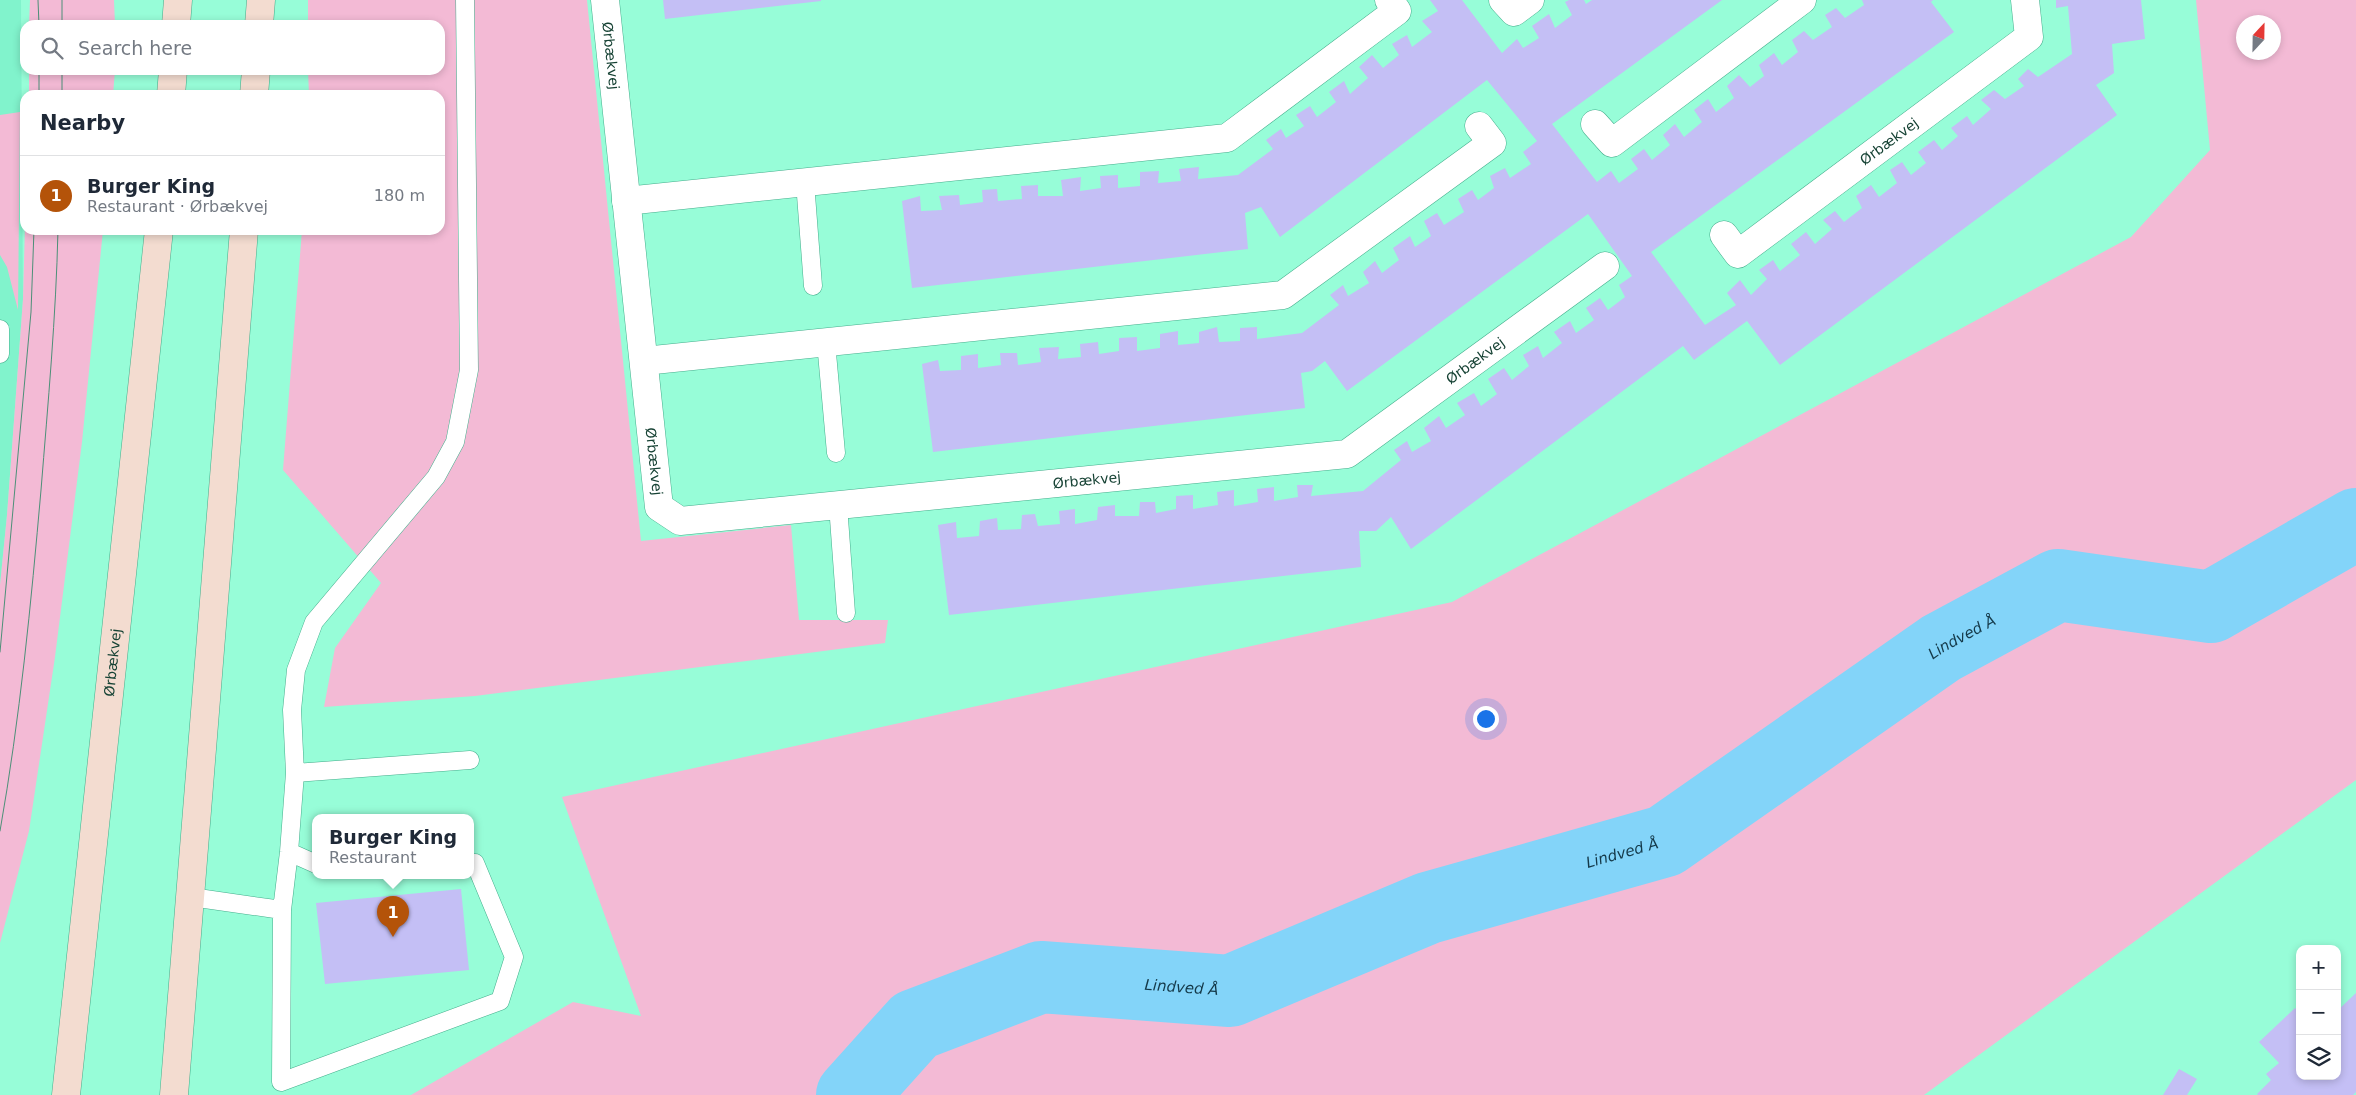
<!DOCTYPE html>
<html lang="en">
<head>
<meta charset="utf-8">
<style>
	:root { --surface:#fff; --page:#f6f6f7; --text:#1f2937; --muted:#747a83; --line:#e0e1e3; --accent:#b45309 }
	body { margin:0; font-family:"DejaVu Sans",sans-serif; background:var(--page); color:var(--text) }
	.controls { position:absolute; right:15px; bottom:15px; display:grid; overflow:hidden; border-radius:10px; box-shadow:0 2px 8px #0003 }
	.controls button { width:45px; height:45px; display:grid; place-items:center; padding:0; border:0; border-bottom:1px solid var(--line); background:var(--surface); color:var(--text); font:25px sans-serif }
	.compass { position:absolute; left:2236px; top:15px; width:45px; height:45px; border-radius:50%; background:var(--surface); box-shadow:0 2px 8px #0003; rotate:22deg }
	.you { position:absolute; left:1485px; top:718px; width:18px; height:18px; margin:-12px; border:4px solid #fff; border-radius:50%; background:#1a73e8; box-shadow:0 0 0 8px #1a73e833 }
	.badge { display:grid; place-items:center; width:32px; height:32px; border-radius:50%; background:var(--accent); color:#fff; font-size:16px; font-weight:700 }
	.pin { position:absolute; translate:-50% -41px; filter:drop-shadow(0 1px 2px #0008) }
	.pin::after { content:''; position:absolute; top:26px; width:18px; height:15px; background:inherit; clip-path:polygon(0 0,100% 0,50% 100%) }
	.popup { position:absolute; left:312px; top:814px; width:162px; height:65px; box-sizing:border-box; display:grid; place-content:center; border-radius:10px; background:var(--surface); filter:drop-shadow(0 1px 4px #0005); font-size:16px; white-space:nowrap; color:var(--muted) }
	.popup b { font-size:19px; color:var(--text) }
	.popup::after { content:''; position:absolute; left:50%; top:100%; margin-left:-10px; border:10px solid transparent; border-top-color:var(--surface) }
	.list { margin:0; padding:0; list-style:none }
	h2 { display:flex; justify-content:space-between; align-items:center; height:65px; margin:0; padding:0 20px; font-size:21px }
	h2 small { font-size:16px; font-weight:400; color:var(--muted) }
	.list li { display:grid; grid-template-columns:32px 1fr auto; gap:15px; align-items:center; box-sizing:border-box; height:80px; padding:0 20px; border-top:1px solid var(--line) }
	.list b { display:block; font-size:19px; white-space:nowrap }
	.list p { margin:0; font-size:16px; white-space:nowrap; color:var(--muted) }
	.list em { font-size:16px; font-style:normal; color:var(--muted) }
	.icon { flex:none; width:28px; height:28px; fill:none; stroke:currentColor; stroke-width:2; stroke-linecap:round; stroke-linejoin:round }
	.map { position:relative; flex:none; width:2356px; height:1095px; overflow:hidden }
	.search { position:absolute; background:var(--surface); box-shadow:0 2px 8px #0003; left:20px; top:20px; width:425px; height:55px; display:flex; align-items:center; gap:12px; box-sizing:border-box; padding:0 18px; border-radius:15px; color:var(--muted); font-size:19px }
	.panel { position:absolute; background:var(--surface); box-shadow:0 2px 8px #0003; left:20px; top:90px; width:425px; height:145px; border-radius:15px }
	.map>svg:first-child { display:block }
</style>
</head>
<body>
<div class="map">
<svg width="2356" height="1095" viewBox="0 0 2356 1095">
	<rect width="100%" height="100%" fill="#97fdd8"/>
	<path fill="#81f3cc" d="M0 0H21L23 299 7 515 0 585Z"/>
	<path fill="#f3bad5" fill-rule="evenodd" d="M30 0H114L115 25H29Z
		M308 0H587L641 541 791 525 799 620H888L885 643 475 696 324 707 335 648 381 583 283 470 302 230H440V95H309L308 70H440V25H308Z
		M2196 0H2356V780L1924 1095H411L573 1002 641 1016 562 797 1452 602 2131 237 2210 150ZM2274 22V52H2244V22Z
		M29 70H115L113 95H29Z
		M20 112 18 310 7 267 0 255V115Z
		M25 225V230H103L82 442 55 657 29 831 0 943V585L7 515 23 299Z"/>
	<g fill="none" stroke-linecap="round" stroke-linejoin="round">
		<path stroke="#83d4f9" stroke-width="72" id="s1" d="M852 1095 915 1025 1041 977 1230 991 1428 908 1665 841 1941 648 2058 585 2211 607 2356 524"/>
	</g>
	<path fill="#c4bff5" d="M663 0H821V1L665 19Z
		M1430 0H1462L1502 53 1517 39 1523 48 1539 38 1532 26 1549 14 1555 28 1572 15 1565 2 1569 0H1584L1586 4 1592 0H1722L1552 124 1597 182 1611 171 1619 183 1638 169 1631 159 1644 149 1652 160 1670 145 1663 135 1675 124 1684 137 1702 122 1694 110 1708 99 1716 112 1734 98 1727 86 1739 75 1750 87 1764 76 1759 65 1774 53 1782 65 1798 52 1792 40 1804 31 1813 40 1832 27 1825 15 1836 8 1845 18 1864 5 1862 0H1933L1931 2 1954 32 1651 252 1705 325 1736 305 1727 293 1740 280 1751 295 1767 279 1759 270 1773 260 1780 271 1800 255 1791 244 1806 232 1815 244 1832 229 1823 220 1835 211 1844 222 1862 208 1856 196 1871 185 1879 197 1897 183 1890 170 1902 162 1911 175 1926 163 1918 152 1934 140 1942 150 1958 136 1951 128 1967 116 1973 125 1991 109 1981 100 1994 90 2005 99 2024 86 2018 79 2028 69 2038 77 2072 54 2068 6 2056 8V0H2141L2145 39 2112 44 2114 73 2096 85 2117 115 1780 365 1747 321 1694 360 1683 346 1411 549 1391 517 1376 531H1359L1361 567 949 615 938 525 956 522 957 538 979 536 980 521 997 518 998 530 1021 529 1022 515 1035 514 1038 526 1060 524 1059 511 1075 509V524L1097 520 1098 507 1115 505V516H1139L1140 502H1155L1156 513 1176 509V496L1193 495V509L1218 505 1217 492 1234 490V506L1258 502 1257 489 1274 487V501L1298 497 1297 485H1313L1311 496 1363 491 1401 460 1394 450 1407 441 1412 452 1431 441 1424 428 1439 416 1446 428 1465 415 1457 403 1474 393 1481 406 1497 394 1488 379 1504 368 1512 380 1529 366 1523 355 1538 346 1543 358 1562 343 1554 332 1570 321 1576 333 1594 320 1586 308 1600 298 1608 310 1625 297 1619 285 1632 276 1588 214 1347 391 1325 361 1312 371 1301 373 1305 408 933 452 922 364 938 360 940 371 961 370V356L978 354V368L1001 365 1000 353H1017L1018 365 1041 362 1039 348 1059 347 1058 359 1081 357 1080 344 1098 342 1099 354 1119 351V338L1137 337V351L1160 348V334L1178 331V345L1199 343V332L1217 327 1219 342 1240 341V328L1257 327V339L1302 333 1339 305 1330 295 1343 285 1348 296 1369 283 1363 272 1375 261 1382 273 1399 260 1393 248 1410 236 1415 247 1431 236 1424 221 1437 213 1444 225 1464 212 1458 199 1472 190 1478 200 1494 188 1490 176 1505 168 1510 178 1531 164 1523 152 1537 141 1487 80 1280 237 1261 207 1245 213 1248 249 912 288 902 201 920 196 921 211 942 210 939 196 959 195 960 205 983 202 982 190 997 189 998 201 1022 199 1021 186 1038 185V196H1063L1061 180 1081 177 1080 191 1101 188 1100 176 1118 175V188L1140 186V172L1159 171 1158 183 1181 181 1179 169 1199 167 1198 179 1238 175 1273 149 1266 140 1281 129 1286 138 1304 126 1296 115 1310 106 1317 117 1336 102 1329 92 1344 81 1350 94 1368 78 1359 67 1372 55 1383 68 1399 55 1392 44 1407 35 1412 47 1432 32 1422 21 1438 11Z
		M461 889 469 970 325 984 316 903Z
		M2356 993V1092L2353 1095H2258L2257 1094 2271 1080 2266 1074 2279 1063 2259 1042 2295 1008 2300 1013V1076H2337V1011Z
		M2179 1069 2197 1079 2187 1095H2163Z"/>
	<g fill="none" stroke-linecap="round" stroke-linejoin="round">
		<g stroke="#44ae8c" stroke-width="19">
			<path id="lane" d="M465 0 469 370 455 442 436 477 314 622 296 670 292 710 295 773 289 852 282 910 281 1082 500 1001 514 957 475 863H470
				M805 182 813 286
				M0 329V354
				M826 342 836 453
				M838 505 846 613
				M295 773 470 760
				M289 852 316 864
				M191 897 282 910"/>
		</g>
		<g stroke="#44ae8c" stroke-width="29">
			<g id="street">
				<path id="s2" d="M605 0 659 507 680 521 1347 454 1605 266"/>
				<path d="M1503 0 1514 12 1530 0"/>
				<path d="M1595 124 1612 143 1802 0"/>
				<path d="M626 201 1227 138 1397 11 1389 0"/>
				<path id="s3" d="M1724 235 1738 254 2029 37 2025 0"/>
				<path d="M644 361 1283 295 1492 143 1479 126"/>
			</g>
		</g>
		<g stroke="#44ae8c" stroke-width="29">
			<g id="secondary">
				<path d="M176 25 178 0"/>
				<path d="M259 25 261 0"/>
				<path d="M171 95 173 70"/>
				<path d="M254 95 256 70"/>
				<path id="s4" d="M66 1095 159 230"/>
				<path d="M174 1095 244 230"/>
			</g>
		</g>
		<use href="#lane" stroke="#fff" stroke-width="18"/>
		<use href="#street" stroke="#fff" stroke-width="28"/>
		<use href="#secondary" stroke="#f3dcd0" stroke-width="28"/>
		<path stroke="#4c9078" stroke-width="1" d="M38 0 39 25
			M62 0V25
			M39 70V95
			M62 70V95
			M0 652 31 312 34 230
			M0 831C20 718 31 604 41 490 48 403 56 317 58 230"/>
	</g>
	<g text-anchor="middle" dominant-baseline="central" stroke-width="4" stroke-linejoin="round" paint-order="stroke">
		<g font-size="14" fill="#164234" stroke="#97fdd8">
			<text stroke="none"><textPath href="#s2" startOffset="56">Ørbækvej</textPath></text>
			<text stroke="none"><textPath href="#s3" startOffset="212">Ørbækvej</textPath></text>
			<text stroke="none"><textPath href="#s2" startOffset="1364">Ørbækvej</textPath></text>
			<text stroke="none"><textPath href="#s2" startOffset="464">Ørbækvej</textPath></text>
			<text stroke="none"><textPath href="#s2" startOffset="944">Ørbækvej</textPath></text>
			<text stroke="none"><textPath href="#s4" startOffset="435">Ørbækvej</textPath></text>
		</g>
		<g font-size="15" font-style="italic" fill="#143949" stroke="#97fdd8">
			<text stroke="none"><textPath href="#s1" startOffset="1240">Lindved Å</textPath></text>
			<text stroke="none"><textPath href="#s1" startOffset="835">Lindved Å</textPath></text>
			<text stroke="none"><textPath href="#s1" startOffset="370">Lindved Å</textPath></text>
		</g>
	</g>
</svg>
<div class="controls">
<button>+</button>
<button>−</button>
<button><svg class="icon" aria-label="layers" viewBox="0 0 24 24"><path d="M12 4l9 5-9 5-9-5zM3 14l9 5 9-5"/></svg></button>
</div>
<svg class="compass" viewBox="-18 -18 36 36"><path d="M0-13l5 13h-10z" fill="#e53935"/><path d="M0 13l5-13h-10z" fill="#747a83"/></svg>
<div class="you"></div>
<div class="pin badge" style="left:393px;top:937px">1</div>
<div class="popup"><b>Burger King</b>Restaurant</div>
<div class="search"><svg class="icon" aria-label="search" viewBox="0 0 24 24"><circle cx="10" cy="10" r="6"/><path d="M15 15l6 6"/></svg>Search here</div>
<section class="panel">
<h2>Nearby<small></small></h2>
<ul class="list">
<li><span class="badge">1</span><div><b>Burger King</b><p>Restaurant · Ørbækvej</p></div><em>180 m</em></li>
</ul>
</section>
</div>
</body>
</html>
